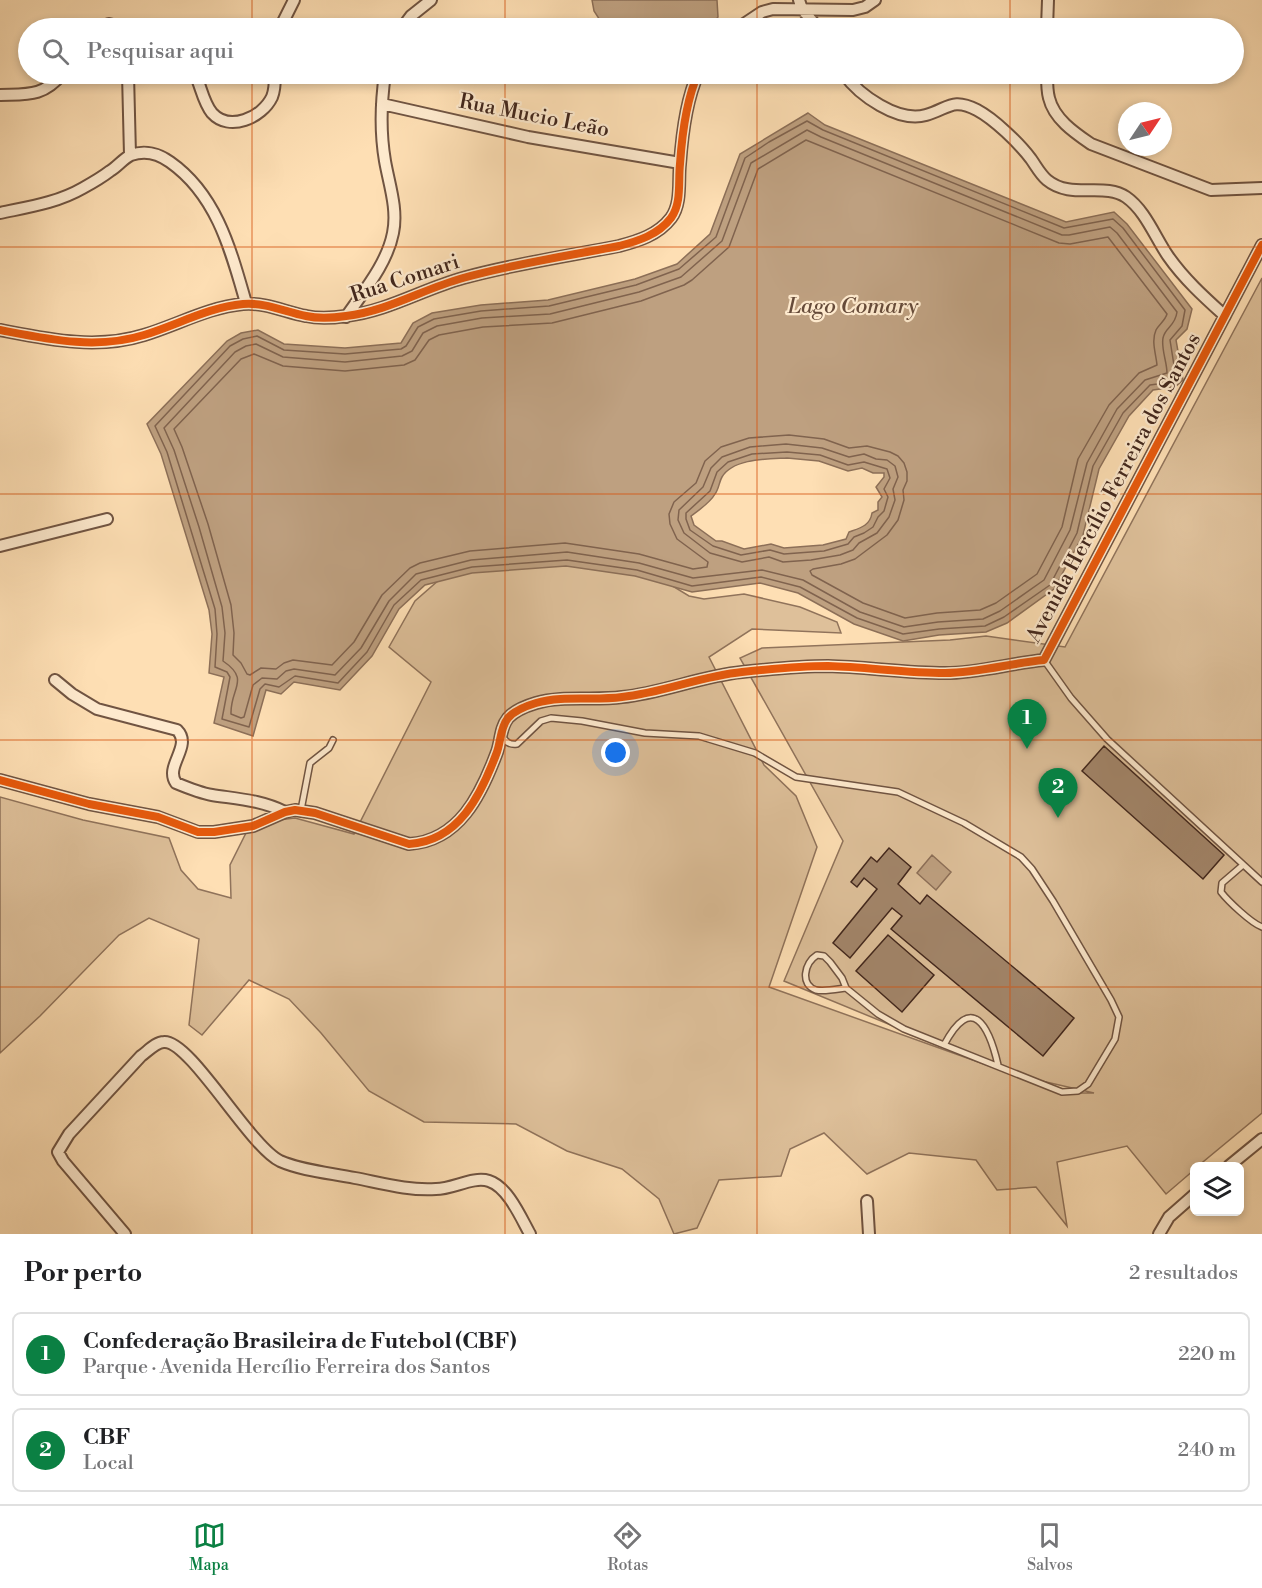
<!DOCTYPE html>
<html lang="pt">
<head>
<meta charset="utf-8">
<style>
	:root { --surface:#fff; --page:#f2f2f2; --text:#202124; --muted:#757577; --line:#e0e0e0; --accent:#0b8043 }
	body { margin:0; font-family:"Libre Bodoni",serif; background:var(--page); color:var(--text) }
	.controls { position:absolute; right:18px; bottom:18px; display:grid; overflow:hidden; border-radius:9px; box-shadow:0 3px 9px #0003 }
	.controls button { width:54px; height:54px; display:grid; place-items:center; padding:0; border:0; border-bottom:2px solid var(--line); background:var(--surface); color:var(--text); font:30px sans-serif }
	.compass { position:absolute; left:1118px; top:102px; width:54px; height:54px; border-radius:50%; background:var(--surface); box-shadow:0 3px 9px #0003; rotate:55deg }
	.you { position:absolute; left:616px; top:753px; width:21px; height:21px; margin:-15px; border:4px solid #fff; border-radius:50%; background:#1a73e8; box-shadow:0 0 0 9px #1a73e833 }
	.badge { display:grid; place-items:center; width:39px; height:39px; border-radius:50%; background:var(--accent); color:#fff; font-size:20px; font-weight:700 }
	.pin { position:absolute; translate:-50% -50px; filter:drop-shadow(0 2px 3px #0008) }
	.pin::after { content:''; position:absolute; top:32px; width:21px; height:18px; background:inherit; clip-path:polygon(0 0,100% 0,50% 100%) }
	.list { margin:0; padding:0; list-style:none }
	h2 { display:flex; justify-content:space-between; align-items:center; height:78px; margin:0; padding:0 24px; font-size:26px }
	h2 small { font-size:20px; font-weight:400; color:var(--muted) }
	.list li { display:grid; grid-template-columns:39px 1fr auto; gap:18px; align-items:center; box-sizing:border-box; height:84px; margin:0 12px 12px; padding:0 12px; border:2px solid var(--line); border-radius:9px }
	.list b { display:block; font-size:22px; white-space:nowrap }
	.list p { margin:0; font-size:20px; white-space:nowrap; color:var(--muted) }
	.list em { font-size:20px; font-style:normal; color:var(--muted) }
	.icon { flex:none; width:33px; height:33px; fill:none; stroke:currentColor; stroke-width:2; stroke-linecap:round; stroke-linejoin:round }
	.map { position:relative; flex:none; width:1262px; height:1234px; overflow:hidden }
	.search { position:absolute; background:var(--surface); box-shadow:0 3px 9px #0003; left:18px; right:18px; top:18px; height:66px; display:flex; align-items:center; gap:15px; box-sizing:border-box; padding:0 21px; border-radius:33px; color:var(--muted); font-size:22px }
	.sheet { height:270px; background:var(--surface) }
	nav { display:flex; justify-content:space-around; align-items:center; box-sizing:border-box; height:84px; border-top:2px solid var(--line); background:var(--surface); font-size:16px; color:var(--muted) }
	nav a { display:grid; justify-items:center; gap:3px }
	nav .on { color:var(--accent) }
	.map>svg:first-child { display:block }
</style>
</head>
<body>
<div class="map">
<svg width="1262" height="1234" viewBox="0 0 1262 1234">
	<rect width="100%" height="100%" fill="#fedfb4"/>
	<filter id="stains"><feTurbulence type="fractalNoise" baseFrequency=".00333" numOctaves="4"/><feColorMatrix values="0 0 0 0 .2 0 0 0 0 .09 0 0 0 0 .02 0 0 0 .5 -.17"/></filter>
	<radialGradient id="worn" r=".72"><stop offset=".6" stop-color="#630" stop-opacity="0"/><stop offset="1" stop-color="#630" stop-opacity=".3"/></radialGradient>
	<path fill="#dec09a" stroke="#90735b" stroke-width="1.5" fill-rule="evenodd" d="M1262 278V1113L1198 1166H1194V1170L1166 1194 1127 1146 1057 1162 1067 1226 1036 1187 997 1190 976 1160 909 1153 867 1174 824 1133 790 1149 781 1176 719 1180 697 1228 674 1234 659 1199 622 1169 567 1151 516 1124 424 1122 369 1091 321 1033 289 999 249 980 202 1035 189 1025 199 939 149 918 119 935 40 1016 0 1053V797L83 820 169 838 181 870 198 889 231 898 230 865 251 823 295 818 354 834 431 682 389 647 415 601 439 580 481 566 576 558 643 568 689 596 704 599 744 594 800 607 837 622 841 633 752 629 709 657 764 765 796 796 817 847 769 987 995 1068 784 981 843 841 740 658 762 648 950 640 986 636 1065 647ZM1020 1076 1094 1093H1059Z"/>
	<path fill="#bea080" stroke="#8c6f58" stroke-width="1.5" fill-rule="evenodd" d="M592 0H717L718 17 709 28H605L594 11Z
		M808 113 825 125 1066 222 1114 212 1127 224 1192 309 1187 329 1176 340 1183 380 1175 387 1153 390 1129 416 1099 469 1083 535 1054 589 1007 623 986 632 939 635 903 641 854 624 798 593 760 583 692 592 635 576 566 566 472 573 425 585 399 609 372 656 340 690 294 682 281 694 266 690 253 736 214 723 224 677 209 673 212 634 209 610 161 454 147 424 227 341 241 333 258 330 284 344 345 348 401 343 413 323 432 313 481 305 548 300 635 279 677 264 710 234 740 154ZM787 458 819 461 848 471 862 468 873 473H884V477L876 487 882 497 878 502V510L872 513C870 526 860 528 849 532L846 539 823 545 784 548 771 544 744 549 722 541H716L694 525 691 516C699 510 710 503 715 494 719 489 719 482 722 477 733 458 769 459 787 458Z
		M932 855 951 872 936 890 917 873Z"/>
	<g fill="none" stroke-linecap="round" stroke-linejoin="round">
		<path stroke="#80634e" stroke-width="1.5" d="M807 121 823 130 1064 228 1113 219 1123 228 1185 310 1182 326 1170 340 1176 378 1172 382 1150 385 1123 413 1093 466 1077 533 1050 585 1004 617 985 626 939 629 903 634 857 618 800 587 761 577 692 586 637 570 567 560 472 567 421 580 394 605 367 652 338 683 295 676 279 687 265 684 260 689 249 727 222 719 230 677 227 672 215 667 217 634 215 609 167 452 155 426 230 346 243 339 257 336 284 350 345 354 401 349 406 346 418 327 434 319 481 311 549 306 636 285 679 269 716 237 745 158 769 142Z
			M807 130 821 137 1062 235H1069L1110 227 1117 233 1177 312C1175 327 1165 327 1163 338 1161 349 1167 362 1167 373L1145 380 1117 409 1087 463 1070 530 1044 580 1000 611 983 619 938 622 904 627 860 612 803 580 762 570 693 578 639 563 567 552 471 560 416 574 389 601 361 648 335 675 294 669 286 671 277 679 262 678 253 685 244 717 241 718 231 714C230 688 251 680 223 661L225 633 222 607 199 527 174 450 164 428 235 352 246 346 256 344 283 357 345 362 402 356 412 351 423 333 437 326 482 318 550 314 639 292 681 277 722 241 751 163Z
			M806 140 1059 243 1070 244 1108 237 1167 314C1165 321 1159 324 1156 330 1151 341 1156 354 1157 365L1139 373 1109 405 1078 459 1062 527 1037 574 996 603 980 610 937 613 905 618 863 603 812 575 810 571 813 569 841 564 855 559 887 535 898 520 904 500 903 490 907 481V472L904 463 898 456 890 452 867 446 849 448 824 439 789 435 749 438 721 447 705 461 696 483 674 502 669 514 670 524 677 539 708 562 707 567 693 569 639 554 565 543 470 551 420 563 410 568 382 595 354 642 332 665 293 660 284 663 276 669 261 668 250 675 247 674 241 663 233 655 234 633 231 605 208 524 182 447 174 429 241 359 254 354 283 366 345 371 404 365 415 360 429 340 439 335 483 327 552 323 641 301 684 285 692 280 729 247 758 169Z
			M786 444 822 448 849 457 864 454 876 459 887 460 895 466 898 477 893 489 895 500 889 517 877 533 859 543 853 550 840 555 811 560 783 562 769 557 742 562 710 553 684 533 678 520 679 510 703 487 711 468 722 457 750 447Z
			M787 452 820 455 848 465 864 462 887 469 890 478 884 489 888 497 884 511 878 517 873 527 864 533 854 537 848 544 824 551 784 554 770 550 741 555 713 546 690 530 686 519V513L710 491 717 472 728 462 752 454Z"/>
	</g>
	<path fill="#a3866b" stroke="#41261c" stroke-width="1.5" d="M1104 746 1224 855 1203 879 1082 771Z
		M889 848 911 867 898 884 920 904 927 895 1074 1018 1043 1056 891 929 902 916 892 908 850 958 833 943 877 889 864 878 857 887 851 882 871 857 877 862Z
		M888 935 934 975 902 1012 856 971Z"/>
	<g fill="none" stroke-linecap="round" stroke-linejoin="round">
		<g stroke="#705442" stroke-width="8">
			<path id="service" d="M1044 660 1071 698 1107 739 1262 882
				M502 736C506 742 509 745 517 744L541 721 551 718 582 721 645 733 699 736 755 753 796 777 898 792 964 823 1021 857 1032 869 1053 901 1111 1000 1119 1017 1115 1039 1088 1084 1078 1091 1062 1092 904 1029 878 1014 846 988 842 978 830 962 824 956 817 955C804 963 800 985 816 990 824 992 838 989 846 988
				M301 810 310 763 329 748 333 740
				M1243 865 1222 883 1221 892C1228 901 1251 923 1262 927
				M944 1045C972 992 989 1026 998 1065"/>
		</g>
		<g stroke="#705442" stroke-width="14">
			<path id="minor" d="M799 0 802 9 818 28
				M100 28 109 24 124 28
				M280 28 294 0
				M402 28 411 16 431 0
				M738 28 762 12 773 9 853 10 865 7 875 0
				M1047 28 1048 0
				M128 74 130 155
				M195 74C201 86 203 102 212 113 229 132 262 118 272 97 275 90 275 81 275 74
				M844 74C859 95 898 123 926 115 948 109 952 97 977 110 994 119 1019 143 1031 159 1036 166 1040 174 1047 180 1071 200 1104 182 1126 197 1145 210 1155 237 1168 256 1184 279 1204 297 1225 316
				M1047 74C1047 81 1047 91 1049 98 1054 119 1075 133 1091 144L1211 190 1262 188
				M0 95C27 94 43 97 62 74
				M382 104 528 137 680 163
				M0 213C28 207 57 203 83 188 92 183 101 178 110 171 117 167 124 158 131 155 145 150 159 154 170 162 217 195 231 251 246 303
				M346 317C363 292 387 264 393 233 398 209 389 184 385 161 380 132 381 102 385 74
				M0 330C47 339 96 350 144 335 177 325 209 307 243 304 265 302 285 312 306 316 319 319 333 318 346 316 388 311 423 289 463 278 513 264 567 256 619 246 638 241 658 235 671 218 682 203 678 181 680 164 682 135 686 100 698 74
				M0 546 107 519
				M55 680 72 694 97 709 177 730C193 746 164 766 176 783 188 788 200 793 212 795 238 799 261 800 285 812
				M0 780 89 804 158 817 198 832H214L253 826 285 812 295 810 315 813 409 844C459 841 481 795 497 752 501 741 500 728 508 718 515 710 526 706 536 703 563 695 594 701 622 697 662 693 701 676 742 672 770 669 799 666 828 666 867 667 906 673 945 673 979 673 1011 663 1044 660L1262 245
				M1229 1166 1262 1139
				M867 1201 869 1234
				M125 1234 63 1161 58 1152 69 1134 141 1056C148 1051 156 1042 164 1042 190 1040 250 1147 280 1161 303 1171 331 1173 355 1178 381 1183 409 1191 436 1189 453 1189 473 1176 489 1181 508 1187 521 1218 530 1234
				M1159 1234 1169 1217 1194 1195"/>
		</g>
		<use href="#service" stroke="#feeace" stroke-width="5"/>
		<use href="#minor" stroke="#feeace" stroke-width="10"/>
		<g stroke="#feeace" stroke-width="11">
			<path id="cycleway" d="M0 330C47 339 96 350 144 335 177 325 209 307 243 304 265 302 285 312 306 316 319 319 333 318 346 316 388 311 423 289 463 278 513 264 567 256 619 246 638 241 658 235 671 218 682 203 678 181 680 164 682 135 686 100 698 74
				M0 780 89 804 158 817 198 832H214L253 826 285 812 295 810 315 813 409 844C459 841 481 795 497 752 501 741 500 728 508 718 515 710 526 706 536 703 563 695 594 701 622 697 662 693 701 676 742 672 770 669 799 666 828 666 867 667 906 673 945 673 979 673 1011 663 1044 660L1262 245"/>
		</g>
		<use href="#cycleway" stroke="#e8590c" stroke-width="8"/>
	</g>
	<path fill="none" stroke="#d7540e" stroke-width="1.5" stroke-opacity="0.55" d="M252 0V28M505 0V28M757 0V28M1010 0V28M252 74V1234M505 74V1234M757 74V1234M1010 74V1234M0 247H1262M0 494H1262M0 740H1262M0 987H1262"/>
	<g text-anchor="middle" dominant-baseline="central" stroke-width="4.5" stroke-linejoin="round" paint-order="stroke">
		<g font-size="21" fill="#41261c" stroke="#feeace">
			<text transform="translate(534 116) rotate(11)">Rua Mucio Leão</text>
			<text transform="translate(405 279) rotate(-18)">Rua Comari</text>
			<text transform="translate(1114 488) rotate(-62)">Avenida Hercílio Ferreira dos Santos</text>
		</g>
		<g font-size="22" font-style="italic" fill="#664b3a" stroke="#feeace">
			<text x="853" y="306">Lago Comary</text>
		</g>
	</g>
	<rect width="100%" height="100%" filter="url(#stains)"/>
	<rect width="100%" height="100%" fill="url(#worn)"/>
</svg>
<div class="controls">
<button><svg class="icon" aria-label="layers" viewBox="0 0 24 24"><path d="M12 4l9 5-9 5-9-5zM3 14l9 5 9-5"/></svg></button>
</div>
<svg class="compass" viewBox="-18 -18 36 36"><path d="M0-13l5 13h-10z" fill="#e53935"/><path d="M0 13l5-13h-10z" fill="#757577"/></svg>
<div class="you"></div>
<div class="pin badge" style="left:1027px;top:749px">1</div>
<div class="pin badge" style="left:1058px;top:818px">2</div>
<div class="search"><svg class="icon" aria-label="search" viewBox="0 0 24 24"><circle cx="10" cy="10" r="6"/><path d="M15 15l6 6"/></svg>Pesquisar aqui</div>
</div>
<section class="sheet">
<h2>Por perto<small>2 resultados</small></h2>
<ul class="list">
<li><span class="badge">1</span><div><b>Confederação Brasileira de Futebol (CBF)</b><p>Parque · Avenida Hercílio Ferreira dos Santos</p></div><em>220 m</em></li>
<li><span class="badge">2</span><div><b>CBF</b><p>Local</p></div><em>240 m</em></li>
</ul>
</section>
<nav>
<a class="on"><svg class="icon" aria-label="map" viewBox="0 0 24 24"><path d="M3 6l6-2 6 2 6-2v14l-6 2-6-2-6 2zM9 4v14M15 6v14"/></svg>Mapa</a>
<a><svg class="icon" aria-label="directions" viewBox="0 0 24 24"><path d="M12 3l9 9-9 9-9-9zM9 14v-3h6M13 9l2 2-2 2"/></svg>Rotas</a>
<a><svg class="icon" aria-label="saved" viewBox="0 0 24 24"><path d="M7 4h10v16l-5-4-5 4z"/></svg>Salvos</a>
</nav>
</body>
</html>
